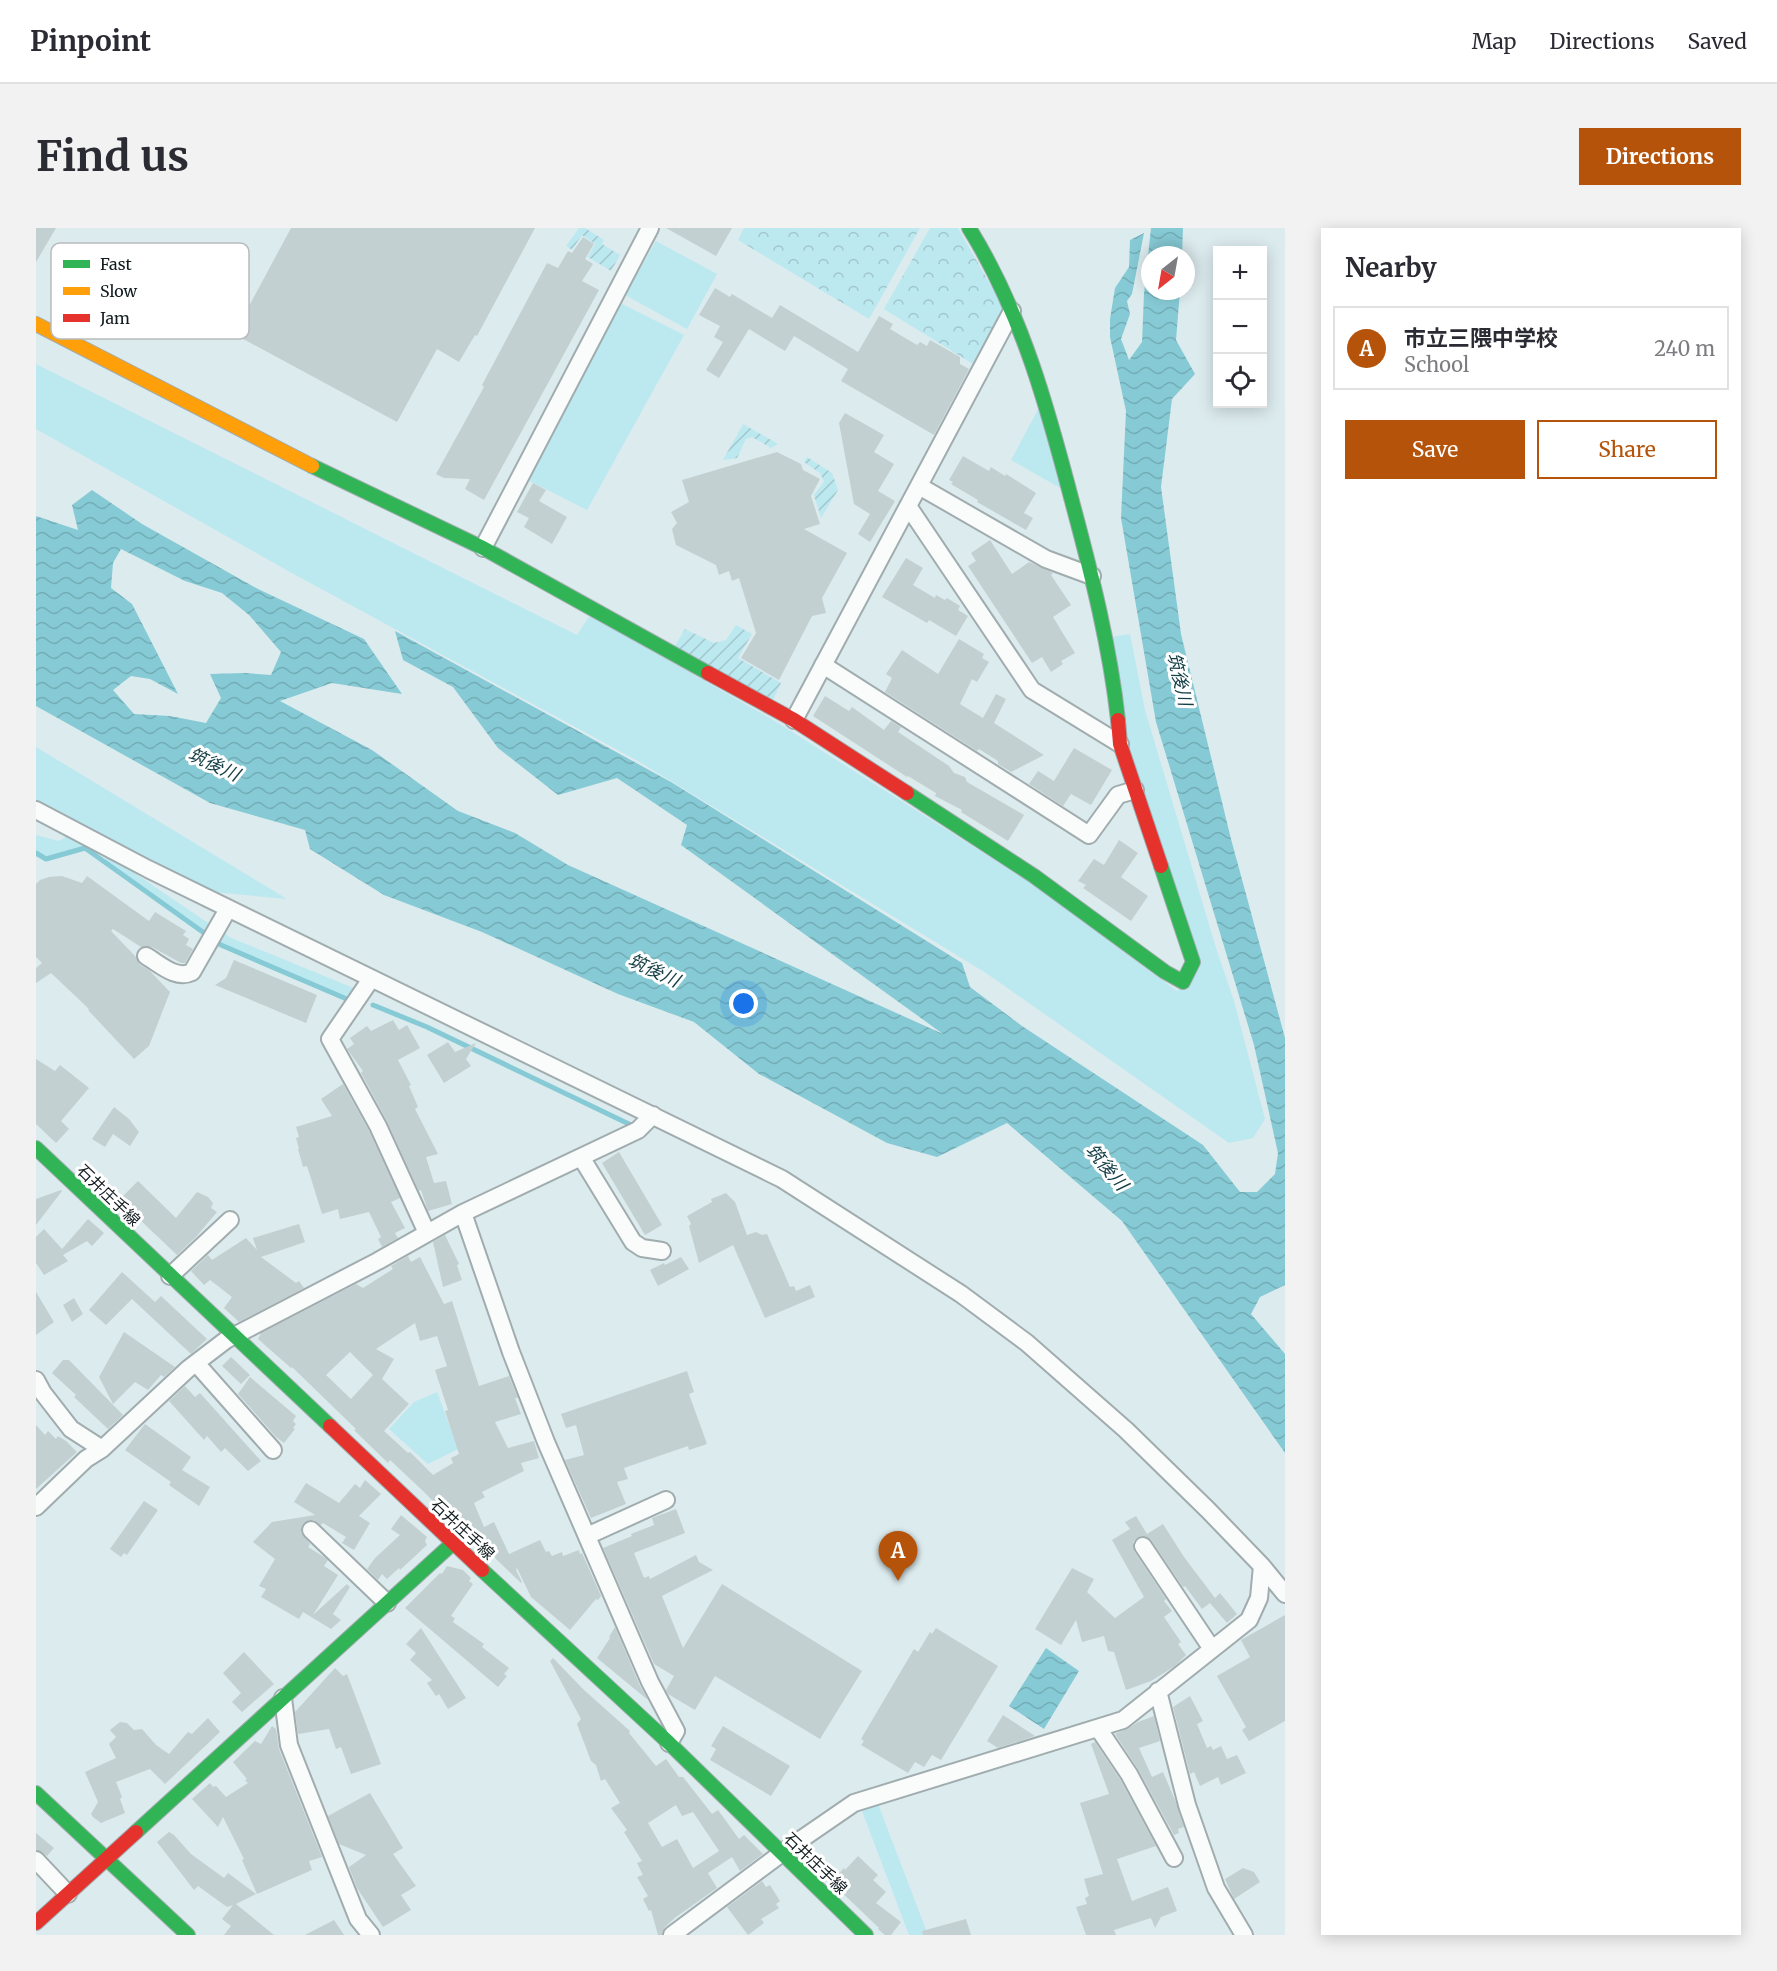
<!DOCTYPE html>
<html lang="en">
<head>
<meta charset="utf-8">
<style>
	:root { --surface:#fff; --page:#f2f2f3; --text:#2b2b33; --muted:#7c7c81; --line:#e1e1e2; --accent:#b45309 }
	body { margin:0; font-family:Merriweather,"Noto Sans JP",serif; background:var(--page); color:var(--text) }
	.controls { position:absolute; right:18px; top:18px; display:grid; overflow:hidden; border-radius:0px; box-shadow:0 3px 15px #0003 }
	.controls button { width:54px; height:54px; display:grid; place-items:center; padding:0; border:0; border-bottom:2px solid var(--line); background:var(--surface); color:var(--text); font:30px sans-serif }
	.compass { position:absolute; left:1105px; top:18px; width:54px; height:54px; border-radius:50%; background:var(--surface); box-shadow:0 3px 15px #0003; rotate:211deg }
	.you { position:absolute; left:708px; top:776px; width:21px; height:21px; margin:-15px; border:4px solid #fff; border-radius:50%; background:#1a73e8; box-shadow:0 0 0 9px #1a73e833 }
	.badge { display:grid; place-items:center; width:39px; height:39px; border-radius:50%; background:var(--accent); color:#fff; font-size:20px; font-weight:700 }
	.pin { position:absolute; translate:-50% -50px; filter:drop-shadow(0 2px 3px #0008) }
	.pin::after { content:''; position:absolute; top:32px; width:21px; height:18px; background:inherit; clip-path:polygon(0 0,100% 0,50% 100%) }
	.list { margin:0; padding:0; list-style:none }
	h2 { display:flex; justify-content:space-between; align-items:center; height:78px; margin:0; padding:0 24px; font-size:26px }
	h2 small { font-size:20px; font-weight:400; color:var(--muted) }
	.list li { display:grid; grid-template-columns:39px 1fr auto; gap:18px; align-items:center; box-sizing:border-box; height:84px; margin:0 12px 12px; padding:0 12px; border:2px solid var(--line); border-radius:0px }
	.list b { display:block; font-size:22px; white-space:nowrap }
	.list p { margin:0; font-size:20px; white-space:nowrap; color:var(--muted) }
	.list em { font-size:20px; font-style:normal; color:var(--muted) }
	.actions { display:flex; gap:12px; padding:18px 24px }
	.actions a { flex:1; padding:14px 0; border:2px solid var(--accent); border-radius:0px; text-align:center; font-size:21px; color:var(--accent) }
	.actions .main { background:var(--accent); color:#fff }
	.icon { flex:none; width:33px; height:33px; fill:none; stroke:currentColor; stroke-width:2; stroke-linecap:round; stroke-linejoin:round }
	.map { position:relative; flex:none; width:1249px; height:1707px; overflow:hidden; border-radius:0px }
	header { display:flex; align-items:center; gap:36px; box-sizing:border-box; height:84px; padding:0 30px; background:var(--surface); border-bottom:2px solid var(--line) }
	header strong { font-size:28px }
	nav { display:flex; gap:33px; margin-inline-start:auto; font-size:21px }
	.intro { display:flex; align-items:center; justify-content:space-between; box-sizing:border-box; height:144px; padding:0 36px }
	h1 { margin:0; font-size:42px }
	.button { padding:15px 27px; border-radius:0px; background:var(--accent); color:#fff; font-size:21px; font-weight:700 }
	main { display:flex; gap:36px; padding:0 36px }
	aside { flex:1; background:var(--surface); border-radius:0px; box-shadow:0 3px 15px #0003 }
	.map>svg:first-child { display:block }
</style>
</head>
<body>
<header>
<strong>Pinpoint</strong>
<nav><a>Map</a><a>Directions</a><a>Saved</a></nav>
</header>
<div class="intro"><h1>Find us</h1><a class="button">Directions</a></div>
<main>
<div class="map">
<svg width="1249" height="1707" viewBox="0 0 1249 1707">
	<defs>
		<pattern id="park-crowns" width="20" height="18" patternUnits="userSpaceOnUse" patternTransform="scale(1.5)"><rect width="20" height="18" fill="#bce8f0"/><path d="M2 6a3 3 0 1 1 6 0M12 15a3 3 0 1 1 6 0" fill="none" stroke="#a1c6cd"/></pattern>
		<pattern id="garden-furrows" width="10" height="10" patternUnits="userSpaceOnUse" patternTransform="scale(1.5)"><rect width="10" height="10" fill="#bce8f0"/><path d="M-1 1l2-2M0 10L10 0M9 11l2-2" fill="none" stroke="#a1c6cd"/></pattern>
		<pattern id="water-waves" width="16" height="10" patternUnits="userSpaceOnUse" patternTransform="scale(1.5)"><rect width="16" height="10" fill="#86cad5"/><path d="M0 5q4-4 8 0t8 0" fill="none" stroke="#73adb6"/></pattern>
	</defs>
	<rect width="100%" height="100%" fill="#dcebee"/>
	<path fill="#bce8f0" d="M620 13 681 46 651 101 589 67Z
		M580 73 648 107 551 282 488 250Z
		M0 136 541 407 554 387 742 495 992 653 1141 763 1164 738 1089 510 1074 409 1094 406 1109 482 1180 720 1198 773 1229 891 1217 910 1193 915 950 745 602 533 254 344 0 201Z
		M1005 176 1026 261 975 232Z
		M0 519 251 671 177 664 0 575Z
		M35 606 62 619 58 623 48 618 10 629 0 624V607L23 613Z
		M72 627 175 697 170 705 69 633Z
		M185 701 193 709 320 761 314 771 185 716 180 711Z
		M401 1164 422 1221 392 1236 353 1201 378 1174Z
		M842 1576 892 1707H873L826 1583Z"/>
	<path fill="url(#park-crowns)" d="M708 0H884L833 91 702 12Z
		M894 0H922L968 81 937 136 848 81Z"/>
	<path fill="url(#garden-furrows)" d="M543 0H549L568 12 566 16 584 27 575 43 552 29 559 16 546 7 536 22 530 18Z
		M707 196 742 216 735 220 716 209 710 211 701 230 687 232Z
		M771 229 796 245 802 262 785 290 778 267 788 254 784 245 768 234Z
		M700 397 716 406 702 430 745 455 736 474 637 421 649 401 678 415 690 412Z"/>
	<path fill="url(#water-waves)" fill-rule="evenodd" d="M1115 0H1147L1146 27H1114V63H1144L1140 112 1159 146 1136 171 1125 259 1145 406 1195 611 1249 810V1057L1224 1069 1215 1086 1249 1126V1225L1086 993 971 895 901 929 851 915 723 846 658 794 582 766 446 704 348 667 274 621 269 602 174 575 0 478V288L42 302 36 277 56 262 106 296 222 361 328 411 366 466 296 455 244 473 336 522 422 583 479 605 532 637 907 806 645 617 651 597 581 550 522 567 462 520 417 459 367 432 359 403 635 554 926 735 934 759 986 798 1167 917 1204 964H1221L1239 946 1242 925 1218 817 1120 494 1085 290 1090 183 1074 109V91L1079 60 1093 39 1094 12 1108 5 1096 66 1091 73 1094 86 1085 111 1093 132 1106 114 1108 66ZM85 321 149 353 186 365 213 387 245 424 235 447 209 445 174 446 185 470 170 495 134 488 98 486 77 462 95 448 114 451 142 466 96 376 75 360 77 335Z
		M1010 1420 1043 1443 1008 1501 973 1478Z"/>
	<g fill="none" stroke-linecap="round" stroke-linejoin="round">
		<path stroke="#86cad5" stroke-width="5" d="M0 625 10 631 49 620 185 717 313 772
			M337 777 391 799 595 897"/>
	</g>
	<path fill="#c3d0d1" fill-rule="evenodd" d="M0 0H20L0 34Z
		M255 0H499L441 108 439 107 423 134 401 121 361 194 198 106Z
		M630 0H696L680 28Z
		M547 9 558 16 549 31 557 36 546 53 563 62 448 272 429 261 434 251 408 250 400 246 448 159 446 157 511 35 522 40 532 23 536 25Z
		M679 60 694 69 696 66 736 90 744 77 822 124 843 88 857 96 854 101 881 117 884 114 891 118 894 112 924 129V136L933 141 898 207 805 153 812 141 758 108 749 123 713 101 683 150 670 142 687 114 678 109 684 98 663 87Z
		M809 185 848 207 838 224 858 236 842 263 859 273 834 314 822 306 834 286 818 276 803 195Z
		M741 224 765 236 767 242 784 251 775 268 784 296 768 301 811 325 786 370 790 385 776 388 743 452 705 430 720 405 703 350 696 353 693 343 683 347 680 337 640 317 636 301 641 295 635 284 653 274 646 252Z
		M927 228 953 243 955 239 969 248 970 246 1000 265 988 285 997 290 990 302 941 274 942 272 915 256 917 254 913 252Z
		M497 255 510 262 503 273 531 289 516 316 488 299 493 290 481 284Z
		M954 312 976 346 993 334 1017 345 1015 347 1035 377 1017 389 1039 425 1025 433 1027 436 1015 444 1006 429 996 435 932 338 940 333 935 325Z
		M870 330 887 340 877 357 899 370 900 367 909 372 911 370 924 378 922 382 932 388 920 408 893 392 891 395 846 369Z
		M923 411 948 426 946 430 953 434 941 454 936 451 924 476 947 490 960 466 970 471 958 495 1008 527 975 544 962 536V533L943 521 941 523 849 464 856 450 850 446 866 422 902 446Z
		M789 468 813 483 816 479 848 502 855 493 865 499 862 504 913 538 918 545 929 549 931 554 988 587 972 613 925 584 926 582 899 568 900 565 872 548 871 549 777 488Z
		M1038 520 1076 542 1055 577 1035 566 1027 578 993 556 1002 543 1018 553Z
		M1083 612 1102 625 1085 649 1112 668 1095 693 1047 660 1050 657 1042 653 1058 631 1068 637Z
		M26 648 46 655 51 648 113 693 119 684 150 703 147 707 153 711 150 717 157 721 149 735H145L116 719H105L77 701 75 703 100 729 104 737 113 742 134 764 113 818 98 831 52 782 53 781 15 745 0 755V740L6 735 0 729V656L4 652 13 649Z
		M198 732 281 767 270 795 179 757 190 750Z
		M357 792 363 802 371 797 384 820 362 832 375 857 373 858 382 879 379 881 402 926 390 929 398 955 410 953 416 976 392 983 385 962 383 963 351 893 325 845 327 843 311 821 318 816 314 810 331 798 335 803Z
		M412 814 419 824 440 815 430 831 435 838 408 855 391 827Z
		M0 831 19 843 24 837 53 860 25 893 33 901 20 915 0 896Z
		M307 856 333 903 364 970 355 974 369 1000 359 1005 362 1010 346 1019 342 1011 345 1009 333 984 304 991 302 981 286 986 271 938 267 939 262 921H263L260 910 263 909 260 899 296 888 285 871Z
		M78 879 93 891 103 904 94 918 77 906 69 919 56 911Z
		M583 924 626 997 609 1007 566 935Z
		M102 953 140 990 161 964 172 969 177 975 175 980 181 984 160 1009 141 1027 83 972Z
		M25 962 26 963 0 997V971Z
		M690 965 699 974 711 1007 720 1004 726 1007 731 1006 754 1059 758 1058 760 1063 774 1057 779 1069 729 1090 697 1017 663 1035 653 998 655 996 651 988 676 974 675 971Z
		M52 991 68 1005 56 1018 51 1013 27 1027 32 1033 8 1047 0 1035V1009L8 1001 26 1021Z
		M263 996 269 1014 225 1029 260 1055 263 1053 268 1060 203 1094 188 1080 196 1069 174 1052 168 1057 155 1043 172 1027 176 1032 210 1010 221 1022 217 1010Z
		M409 1007 423 1036 421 1037 426 1052 407 1059 397 1014Z
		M372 1028 375 1034 384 1029 408 1076 416 1073 443 1158 473 1148 482 1170H479L485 1186 459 1194 472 1220 498 1213 503 1230 485 1235 488 1243 446 1264 449 1269 438 1275 448 1299 458 1294 473 1326 504 1312 510 1324 513 1323 516 1328 526 1324 527 1328 543 1322 544 1326 546 1325 565 1368 562 1372 560 1371 534 1402 495 1369 481 1340 480 1342 486 1354 485 1355 460 1331 452 1314 422 1298 388 1264 354 1232 352 1235 318 1202 320 1201 256 1139 255 1140 222 1111 225 1105 320 1056 327 1060 357 1041 355 1038ZM379 1095 384 1113 401 1108 411 1138 399 1142 412 1182 409 1183 423 1226 415 1230 417 1235 397 1247 374 1224 372 1225 348 1203 373 1176 346 1151 358 1131 340 1121ZM314 1124 337 1147 315 1171 290 1147Z
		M645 1029 653 1041 622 1058 614 1042 628 1035 629 1037Z
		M86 1044 119 1074 125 1068 171 1111 155 1126 96 1071 70 1097 53 1082Z
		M0 1064 18 1094 0 1107Z
		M38 1070 47 1086 36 1094 27 1077Z
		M88 1104 139 1139 128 1149 125 1147 112 1162 99 1154 77 1176 63 1149Z
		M195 1129 214 1147 205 1156 186 1138Z
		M27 1132H33L87 1187 72 1201 38 1169 40 1167 16 1145Z
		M651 1143 658 1164 653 1166 671 1216 653 1222 652 1218 588 1240 592 1251 581 1254 590 1276 555 1290 529 1232 548 1227 540 1197 530 1200 525 1186Z
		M214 1149 260 1188 257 1193 260 1196 257 1200 259 1201 248 1215 240 1209 202 1166Z
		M149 1158 159 1169 164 1165 225 1233 212 1243 189 1220 185 1224 171 1208 168 1212 133 1173Z
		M109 1196 155 1229 146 1242 174 1259 163 1278 133 1257 135 1254 89 1222Z
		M0 1197 9 1207 12 1203 20 1211 22 1208 30 1213 41 1224 0 1261Z
		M329 1252 345 1266 323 1288 334 1295 318 1322 306 1315 310 1309 287 1295 285 1297 278 1292H273L267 1295 265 1300V1305L274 1316 272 1319 288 1329 292 1332 288 1338 302 1347 277 1387 311 1356 314 1359 297 1386 305 1392 295 1401 267 1384 263 1391 225 1369 230 1361 223 1358 239 1331 217 1314 236 1294 279 1287 258 1274 270 1255 303 1275 319 1256 324 1260Z
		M108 1273 122 1282 91 1327 88 1325 85 1329 74 1321Z
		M640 1281 649 1305 598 1325 608 1350 613 1348 614 1351 660 1327 663 1334 677 1342 626 1368 647 1420 686 1356 826 1443 784 1511 679 1448 659 1482 632 1466 630 1462 638 1448 618 1436 567 1320 596 1308 595 1306 618 1297 616 1290Z
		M365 1287 391 1309 389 1313 391 1317 364 1342 363 1340 351 1351 346 1346 342 1352 331 1341 339 1330 364 1307 355 1301Z
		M1100 1288 1111 1306 1127 1296 1148 1329 1179 1370 1184 1365 1201 1386 1191 1395 1174 1375 1166 1381 1149 1358 1147 1359 1115 1312 1107 1308 1101 1310 1097 1314 1098 1323 1130 1371 1128 1373 1136 1383 1128 1389 1145 1414 1142 1416 1150 1427 1139 1438 1115 1453 1090 1462 1078 1424 1072 1423 1068 1408 1046 1414 1040 1392 1025 1417 999 1401 1036 1340 1058 1351 1051 1364 1079 1390 1108 1369 1076 1312 1094 1301 1089 1294Z
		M411 1338 427 1342 435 1350 433 1353 437 1356 415 1388 419 1390 417 1394 448 1416 446 1419 473 1440 468 1446 471 1448 462 1459 369 1380 404 1345 406 1346Z
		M1249 1387V1493L1213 1513 1206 1502 1210 1499 1181 1448 1214 1429 1205 1412Z
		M579 1399 604 1458 612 1472 561 1430 574 1410 573 1409Z
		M385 1400 430 1470 412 1481 403 1466 400 1468 391 1455 396 1452 374 1432 380 1425 370 1416Z
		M900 1400 962 1438 905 1532 896 1527 888 1539 879 1534 872 1545 825 1517 828 1513 825 1511 878 1421 882 1424 894 1404 896 1406Z
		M208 1424 238 1456 206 1484 196 1474 205 1465 187 1445Z
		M517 1430 548 1462 594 1503 593 1505 620 1538 630 1531 643 1549H647L676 1586 682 1582 703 1611 708 1607 727 1626 704 1643 696 1629 672 1645 681 1660 640 1689 629 1699 626 1707H622L615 1682 613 1683 607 1671 612 1668 601 1649 607 1647 601 1635 606 1633 588 1604 591 1602 575 1580 584 1575 569 1551 565 1553 560 1537 555 1533 541 1496 545 1491 514 1433ZM640 1577 646 1588 657 1584 683 1623 657 1640 641 1611 626 1619 612 1595Z
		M299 1440 307 1448 311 1446 345 1536 315 1546 305 1519 300 1521 293 1501 262 1506 259 1484Z
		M1154 1468 1167 1493 1161 1496 1171 1520 1175 1518 1177 1522 1185 1518 1191 1531 1201 1527 1210 1545 1185 1557 1182 1549 1164 1558 1158 1544 1154 1546 1137 1479Z
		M967 1487 999 1508 962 1520 951 1513Z
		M1118 1488 1124 1513 1103 1520 1116 1549 1127 1544 1139 1572 1148 1599 1142 1601 1143 1605 1138 1607 1102 1541 1079 1506 1093 1500 1102 1494Z
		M172 1490 184 1504 129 1556 114 1541 80 1554 86 1569 84 1571 89 1585 65 1595 57 1589 55 1586 62 1574 49 1544 80 1530 73 1516 80 1509 74 1502 84 1494 91 1495 98 1502 106 1501 120 1517 133 1526 152 1504 156 1506Z
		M236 1498 240 1501 243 1521 286 1629 273 1633 276 1642 221 1666 206 1632 208 1631 187 1589 182 1599 156 1571 174 1555 177 1559 180 1558 190 1569 212 1555 209 1552 211 1551 197 1534 219 1513 225 1516Z
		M687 1498 754 1538 735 1568 674 1532 680 1521 675 1518Z
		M1059 1514 1084 1551 1120 1618 1081 1631 1096 1673 1132 1659 1141 1683 1125 1689 1119 1700 1115 1690 1078 1702 1080 1707H1050L1040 1679 1051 1676 1049 1670 1053 1668 1048 1651 1067 1646 1044 1575 1073 1566 1055 1516Z
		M334 1565 367 1620 357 1626 380 1658 365 1667 375 1682 347 1699 321 1660 313 1639 330 1627 303 1616 292 1588Z
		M133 1604 138 1607 155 1626 188 1650 192 1645 220 1666 200 1676 238 1707H188L195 1698 186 1691 197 1677 191 1679 162 1658 158 1662 121 1614Z
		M0 1605 18 1620 11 1628 0 1622Z
		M822 1628 842 1647 837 1652 850 1664 840 1675 865 1694 855 1707H849L842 1701 843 1700 795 1654 808 1640 809 1642Z
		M1207 1640 1218 1644 1224 1654 1198 1671 1189 1651Z
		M726 1653 730 1659 734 1657 744 1673 740 1676 743 1680 725 1691 728 1695 712 1707 691 1679Z
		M930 1691 935 1707H887L886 1703Z
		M298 1692 308 1707H269Z"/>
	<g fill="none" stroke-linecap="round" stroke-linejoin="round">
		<g stroke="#a0acae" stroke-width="20">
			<path id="street" d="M883 258 1010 331 1056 348
				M872 278 996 462 1084 516
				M447 320 614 0
				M787 437 1053 607 1082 567 1099 562
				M758 492 976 83
				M0 582 112 641 746 951 925 1066 991 1115 1090 1202 1172 1282 1226 1338 1249 1366
				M110 728C124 736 140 752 156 744L192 681
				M335 751 294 811 342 898 391 1005
				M545 929 597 1014 606 1020 626 1023
				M427 985 475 1124 510 1214 614 1454 640 1503 633 1515
				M134 1048 194 992
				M160 1135 237 1222
				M0 1152 7 1165 35 1201 66 1221
				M0 1279 50 1231 66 1221 152 1141 190 1112 342 1033 427 985 602 902 617 887
				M275 1302 351 1375
				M551 1308 630 1272
				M1107 1318 1176 1421
				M1122 1463 1151 1577 1180 1660 1208 1707
				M247 1470 253 1517 322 1691 335 1707
				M1062 1500 1093 1546 1138 1630
				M0 1632 32 1666
				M636 1707 754 1619 818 1575 1087 1492 1213 1392 1223 1370 1226 1338"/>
		</g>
		<g stroke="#a0acae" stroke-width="16">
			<path id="fast" d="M933 0C986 85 1012 181 1037 277 1056 348 1074 419 1082 492
				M276 238 447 320 672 445
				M871 565 998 648 1129 744 1147 754 1157 734 1125 638
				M0 920 294 1198
				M446 1342 633 1515 830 1707
				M0 1565 152 1707
				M100 1604 417 1315"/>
		</g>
		<g stroke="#a0acae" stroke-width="16">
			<path id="slow" d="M0 96 276 238"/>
		</g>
		<g stroke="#a0acae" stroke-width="16">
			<path id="jam" d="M672 445 758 492 871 565
				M1082 492 1084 516 1125 638
				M294 1198 446 1342
				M0 1695 100 1604"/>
		</g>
		<use href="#street" stroke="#fafcfc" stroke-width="16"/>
		<use href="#fast" stroke="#30b455" stroke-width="14"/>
		<use href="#slow" stroke="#ff9f0a" stroke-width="14"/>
		<use href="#jam" stroke="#e5322d" stroke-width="14"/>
	</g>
	<g text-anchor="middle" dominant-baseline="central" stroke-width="6" stroke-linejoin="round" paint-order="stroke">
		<g font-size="16" fill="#121c1e" stroke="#fff">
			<text transform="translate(73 967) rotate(44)">石井庄手線</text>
			<text transform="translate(427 1301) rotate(43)">石井庄手線</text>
			<text transform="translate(780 1635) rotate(44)">石井庄手線</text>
		</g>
		<g font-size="18" font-style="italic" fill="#164047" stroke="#fff">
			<text transform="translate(1144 451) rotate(77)">筑後川</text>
			<text transform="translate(178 536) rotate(25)">筑後川</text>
			<text transform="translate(618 742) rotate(25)">筑後川</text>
			<text transform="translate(1071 939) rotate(50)">筑後川</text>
		</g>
	</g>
	<rect x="15" y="15" width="198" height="96" rx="9" fill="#fff" stroke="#b8bbbc" stroke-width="1.5"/>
	<rect x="27" y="32" width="27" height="8" fill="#30b455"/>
	<rect x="27" y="59" width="27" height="8" fill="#ff9f0a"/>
	<rect x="27" y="86" width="27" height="8" fill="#e5322d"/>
	<g font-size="16" fill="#121c1e">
		<text x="64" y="42">Fast</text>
		<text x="64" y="69">Slow</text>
		<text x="64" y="96">Jam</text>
	</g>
</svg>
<div class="controls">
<button>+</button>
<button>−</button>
<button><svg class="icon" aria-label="locate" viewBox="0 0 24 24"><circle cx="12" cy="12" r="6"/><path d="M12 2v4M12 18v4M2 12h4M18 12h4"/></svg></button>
</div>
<svg class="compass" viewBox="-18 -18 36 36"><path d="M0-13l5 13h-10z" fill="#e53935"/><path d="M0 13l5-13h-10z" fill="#7c7c81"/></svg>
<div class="you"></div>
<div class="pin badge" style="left:862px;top:1353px">A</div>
</div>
<aside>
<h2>Nearby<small></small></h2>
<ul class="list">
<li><span class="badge">A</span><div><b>市立三隈中学校</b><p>School</p></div><em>240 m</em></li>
</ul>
<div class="actions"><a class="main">Save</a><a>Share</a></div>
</aside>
</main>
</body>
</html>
